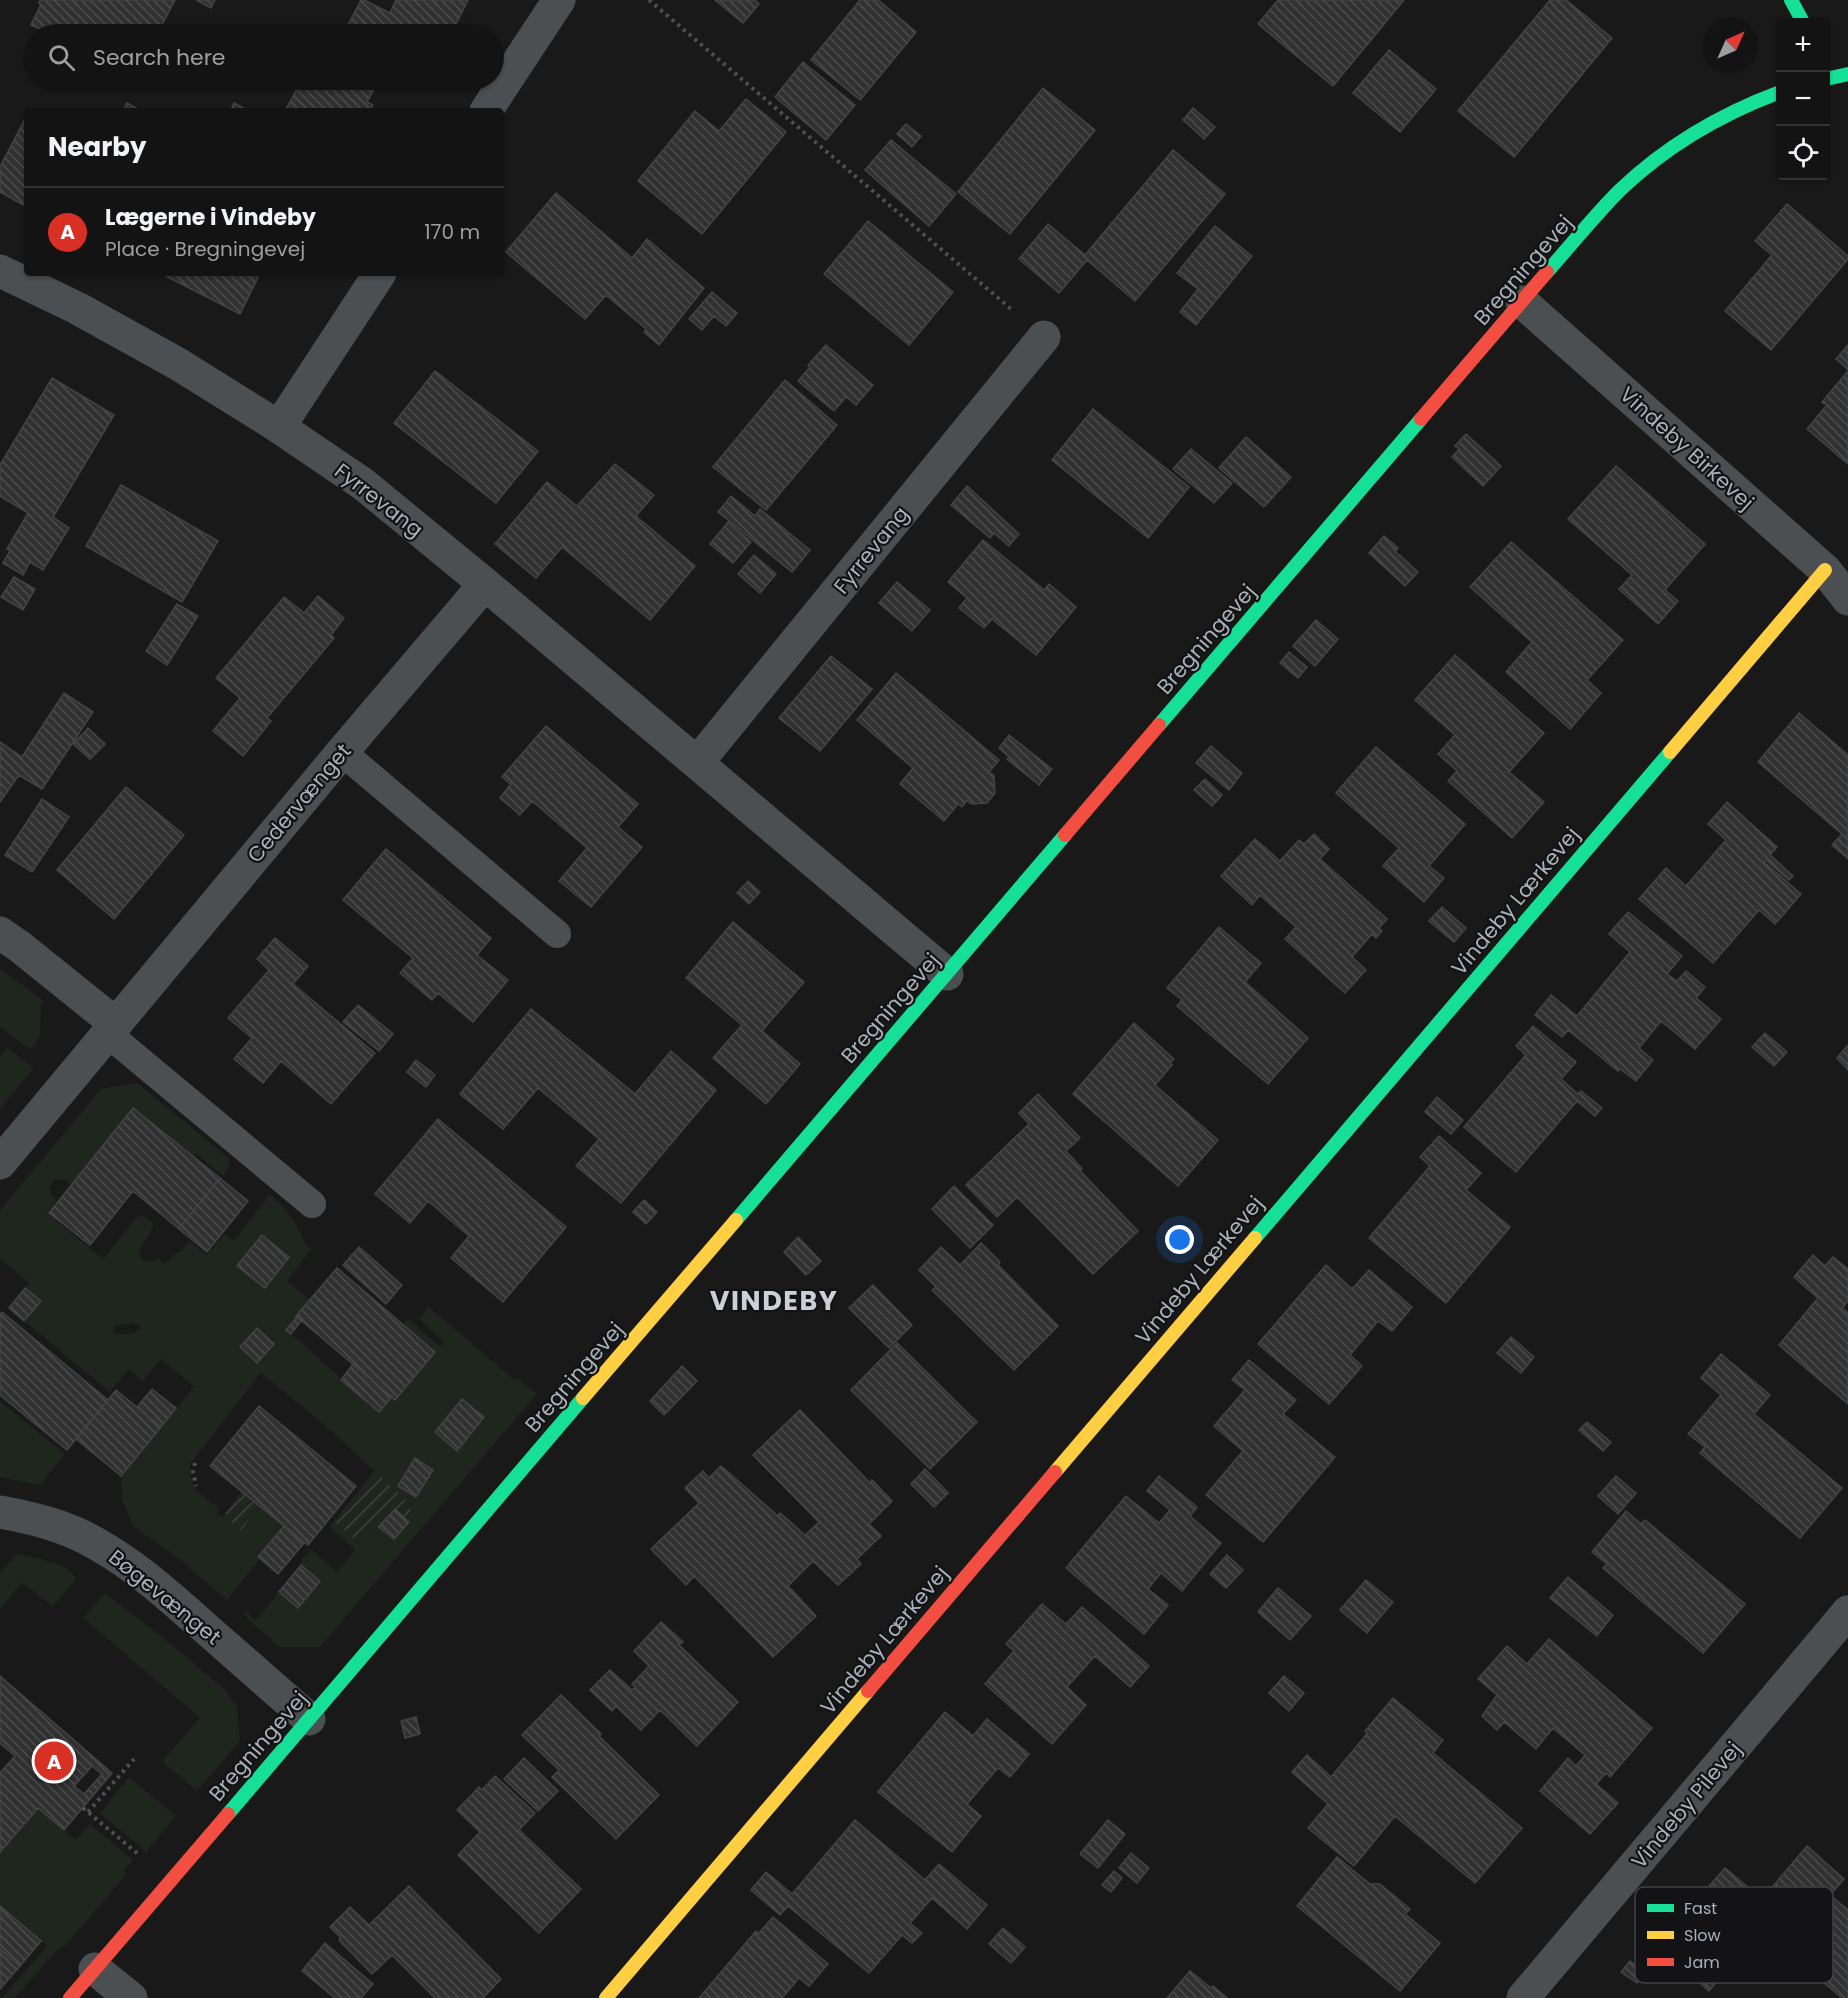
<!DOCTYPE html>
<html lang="en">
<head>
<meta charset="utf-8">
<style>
	:root { --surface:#131313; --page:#202021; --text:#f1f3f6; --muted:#9d9ea0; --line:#323233; --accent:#d93025 }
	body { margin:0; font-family:Poppins,sans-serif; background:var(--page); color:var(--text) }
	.controls { position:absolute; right:18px; top:18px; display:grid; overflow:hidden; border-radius:6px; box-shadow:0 2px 4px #0004 }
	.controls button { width:54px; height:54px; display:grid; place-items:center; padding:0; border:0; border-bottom:2px solid var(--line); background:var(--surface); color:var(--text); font:30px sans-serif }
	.compass { position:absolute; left:1704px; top:18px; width:54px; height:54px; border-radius:50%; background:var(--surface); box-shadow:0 2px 4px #0004; rotate:45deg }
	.you { position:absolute; left:1180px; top:1240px; width:21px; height:21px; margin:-15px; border:4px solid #fff; border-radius:50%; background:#1a73e8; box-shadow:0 0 0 9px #1a73e833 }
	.badge { display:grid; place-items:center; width:39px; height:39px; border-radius:50%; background:var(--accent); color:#fff; font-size:20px; font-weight:700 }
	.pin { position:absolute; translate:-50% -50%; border:3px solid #fff; box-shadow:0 2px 6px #0006 }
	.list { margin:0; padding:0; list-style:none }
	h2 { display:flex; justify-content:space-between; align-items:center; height:78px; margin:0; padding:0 24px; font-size:26px }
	h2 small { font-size:20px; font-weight:400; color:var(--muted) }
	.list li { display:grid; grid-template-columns:39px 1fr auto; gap:18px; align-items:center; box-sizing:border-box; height:90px; padding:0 24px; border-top:2px solid var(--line) }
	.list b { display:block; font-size:22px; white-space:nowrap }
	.list p { margin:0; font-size:20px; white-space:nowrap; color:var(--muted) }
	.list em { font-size:20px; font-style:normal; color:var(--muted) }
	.icon { flex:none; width:33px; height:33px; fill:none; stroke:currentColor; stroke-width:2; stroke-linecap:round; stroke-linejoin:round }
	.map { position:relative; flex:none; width:1848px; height:1998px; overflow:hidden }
	.search { position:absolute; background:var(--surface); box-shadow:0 2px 4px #0004; left:24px; top:24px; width:480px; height:66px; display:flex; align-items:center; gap:15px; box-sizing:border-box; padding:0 21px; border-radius:33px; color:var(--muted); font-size:22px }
	.panel { position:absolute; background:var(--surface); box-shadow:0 2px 4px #0004; left:24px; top:108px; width:480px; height:168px; border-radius:6px }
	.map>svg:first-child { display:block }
</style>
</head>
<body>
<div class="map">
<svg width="1848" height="1998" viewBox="0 0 1848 1998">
	<defs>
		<pattern id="garden-furrows" width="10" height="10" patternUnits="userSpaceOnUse" patternTransform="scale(1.5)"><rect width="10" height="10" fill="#1e261e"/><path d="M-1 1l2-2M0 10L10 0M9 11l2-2" fill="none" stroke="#3c433d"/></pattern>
		<pattern id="building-back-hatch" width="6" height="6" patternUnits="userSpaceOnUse" patternTransform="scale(1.5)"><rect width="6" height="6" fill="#313131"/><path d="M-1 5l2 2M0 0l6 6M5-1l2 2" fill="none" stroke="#4c4c4d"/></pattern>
	</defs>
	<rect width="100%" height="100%" fill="#191919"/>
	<path fill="#1e261e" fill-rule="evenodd" d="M0 969 44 1001 41 1004 40 1036 31 1050 0 1027Z
		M7 1047 34 1068 0 1109V1057Z
		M137 1083 229 1158V1166L223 1176 195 1153 192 1156 72 1185 64 1180H54L49 1188 52 1196 57 1200 47 1213 103 1259 135 1219 139 1216H144L152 1222 153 1227C149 1238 125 1259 152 1262L159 1258 164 1264C171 1261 173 1253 182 1251L189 1241 207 1255 225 1234 234 1241 270 1194C279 1202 287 1210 293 1220 300 1230 302 1242 311 1249L287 1281 310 1300 287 1330 379 1412 392 1397 395 1400 435 1352 403 1324 408 1319 440 1347 444 1342 419 1319 429 1307 515 1380 517 1378 537 1394 320 1647H279L244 1615 247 1612 256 1620 279 1592 299 1607 320 1581 301 1565V1561L311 1549 337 1572 355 1550 330 1527 334 1521 360 1544 376 1524 394 1539 409 1522 407 1519 412 1506 329 1429 261 1373 190 1464C189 1489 200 1493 218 1508L217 1515 223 1517 225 1513 241 1530 260 1507 284 1526 258 1557 260 1559 227 1600 177 1557 133 1526 122 1499 121 1476 194 1387 161 1359 143 1381 129 1369 110 1392 24 1321 40 1301 25 1288 29 1283 0 1258V1210L101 1089ZM133 1323 139 1325 140 1328C134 1335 123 1335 114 1333L113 1330 115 1326ZM274 1344 257 1363 240 1347ZM462 1399 484 1417 457 1450 435 1432ZM415 1458 433 1470 416 1496 398 1485Z
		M0 1401 65 1454 40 1485 0 1477Z
		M17 1554C32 1558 71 1562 76 1579L53 1606 22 1583 0 1609V1573Z
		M105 1593 166 1640 225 1690 237 1707 240 1741 197 1791 165 1764 163 1760 200 1718 83 1618Z
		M129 1777 176 1816 146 1852 100 1813Z
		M38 1808 76 1840 90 1824 133 1860 123 1871 126 1875 65 1946 60 1947 15 1998H2L47 1946 0 1906V1852Z"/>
	<path fill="url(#garden-furrows)" d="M375 1471 412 1506 407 1519 395 1509 379 1527 376 1524 360 1544 334 1521Z
		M241 1492 260 1507 241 1530 235 1526 225 1513Z"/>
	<path fill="url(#building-back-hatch)" stroke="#414345" stroke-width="1.5" fill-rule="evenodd" d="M40 0H175L157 34H98L75 23 70 34H50L31 25 41 4 39 3Z
		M196 0H215L211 8Z
		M361 0H364L390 13 396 0H468L451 34H367L348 25Z
		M715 0H755L759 4 743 23Z
		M860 0H878L916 32 860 100 811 60Z
		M1278 0H1404L1333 86 1258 24Z
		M1550 0H1566L1612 38 1514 157 1458 111Z
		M1389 50 1436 89 1400 132 1353 93Z
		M803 62 855 105 826 140 775 97Z
		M302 80H379L367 102 373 105 370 111H285Z
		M1043 88 1095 130 1010 234 958 192Z
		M746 99 786 132 702 234 638 181 695 111 719 131Z
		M127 103 141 111H123Z
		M234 103 249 111H230Z
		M1193 108 1215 127 1204 139 1183 120Z
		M27 115V207L0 192V167Z
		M906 124 921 136 912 147 897 134Z
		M891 140 956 194 929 226 865 170Z
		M1173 150 1225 194 1135 301 1087 260 1059 293 1019 259 1048 224 1085 255Z
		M556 193 632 258 647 239 704 288 659 345 644 332 646 329 606 295 585 319 506 252Z
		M1787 204 1848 256V259L1771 350 1725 311 1772 255 1755 241Z
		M868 221 953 292 909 345 824 274Z
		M1215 226 1252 256 1196 325 1180 312 1198 289 1177 273Z
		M160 273H260L240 314Z
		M712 292 737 313 726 326 714 316 702 330 689 319Z
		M826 345 873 385 856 405 846 397 834 411 798 381 810 367 808 365Z
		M1848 345V370L1836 359Z
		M435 371 538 451 496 503 394 423Z
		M1848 371V464L1807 429 1827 405 1822 402Z
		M52 378 114 415 53 517 69 528 43 570 30 562 23 575 3 563 10 551 7 549 28 513 0 496V465Z
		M785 380 837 425 766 510 713 467Z
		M1093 409 1189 487 1148 538 1052 460Z
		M1466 434 1501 466 1483 486 1452 457 1459 449 1455 446Z
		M1246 437 1291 477 1264 507 1219 468Z
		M1191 449 1232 483 1214 503 1173 469Z
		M615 464 654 495 636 516 695 566 650 620 562 547 536 578 495 544 547 482 577 506Z
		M1616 466 1705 544 1665 590 1678 601 1658 624 1619 589 1632 575 1568 519Z
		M121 485 218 541 182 602 86 546Z
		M967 486 1019 534 1009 546 994 533 990 538 951 505Z
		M731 496 755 516 760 509 810 550 792 572 718 512Z
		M728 522 751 542 733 563 710 544Z
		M1384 536 1398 548 1395 551 1418 572 1405 586 1369 553Z
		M983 540 1044 590 1049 584 1076 607 1036 655 992 619 984 628 959 608 967 598 948 582Z
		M1511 542 1623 640 1587 680 1601 693 1570 729 1506 672 1532 642 1470 587Z
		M754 555 776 574 760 593 738 574Z
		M14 577 35 589 23 610 1 597Z
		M897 582 930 610 912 631 879 603Z
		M318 596 344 618 331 635 334 638 267 718 271 721 243 756 213 731 240 698 216 678 284 597 304 613Z
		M177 604 198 616 167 665 146 651Z
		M1316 620 1338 639 1315 666 1293 646Z
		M1289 652 1307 667 1298 678 1280 663Z
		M1455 655 1544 733 1509 772 1544 802 1512 838 1448 781 1457 771 1438 754 1455 735 1415 700Z
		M831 656 872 689 820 751 779 718Z
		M896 673 999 760 989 772 994 776 995 793 987 803 971 804 967 800 962 807 958 804 944 821 900 784 913 768 857 720Z
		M64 693 93 712 42 789 19 775 0 802V742L22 757Z
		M1799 713 1848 755V859L1832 845 1842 834 1758 762Z
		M546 726 638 804 618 827 642 847 591 907 559 881 587 848 532 801 520 815 500 798 511 784 502 777Z
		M88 728 105 744 90 759 73 744Z
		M1009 735 1052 769 1039 785 1007 759 1009 757 999 748Z
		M1211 746 1242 773 1229 790 1196 763Z
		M1376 747 1465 824 1429 866 1444 878 1424 902 1383 866 1399 848 1336 793Z
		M1205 779 1222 795 1212 806 1194 790Z
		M126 787 184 835 114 919 57 870Z
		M42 799 69 817 32 872 5 855Z
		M1727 802 1777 847 1770 855 1793 876 1789 880 1766 860 1764 862 1801 894 1775 924 1759 910 1713 963 1639 899 1666 868 1686 886 1726 840 1708 824Z
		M1314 834 1329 849 1320 859 1387 919 1379 928 1382 931 1376 938 1372 934 1352 957 1366 970 1345 993 1285 939 1296 927 1260 895 1252 905 1221 876 1255 839 1280 861 1299 840 1304 844Z
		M386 849 491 938 477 955 508 980 473 1022 438 993 432 1000 400 973 413 958 343 900Z
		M748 881 760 892 749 904 737 893Z
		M1442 907 1466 928 1454 942 1429 921Z
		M1628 912 1682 956 1667 974 1677 981 1686 971 1705 987 1696 998 1721 1019 1695 1049 1661 1021 1639 1048 1653 1060 1636 1081 1620 1069 1618 1071 1568 1030 1562 1037 1535 1015 1551 995 1577 1016 1630 952 1609 934Z
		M733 922 804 982 762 1031 800 1064 766 1104 713 1058 742 1025 686 978Z
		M1219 927 1261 963 1245 982 1308 1038 1268 1084 1177 1006 1182 1000 1167 988Z
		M275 938 308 966 293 984 375 1053 331 1104 281 1061 263 1083 234 1059 252 1038 228 1018 269 970 257 959Z
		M358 1005 393 1034 379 1051 343 1022Z
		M531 1009 635 1094 671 1051 716 1090 621 1203 576 1166 599 1139 538 1088 503 1129 460 1094Z
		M1134 1023 1174 1059 1170 1063 1172 1065 1155 1085 1218 1140 1178 1186 1073 1094Z
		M1533 1026 1576 1062 1561 1079 1578 1094 1581 1091 1602 1108 1595 1116 1577 1101 1516 1172 1464 1127 1526 1055 1516 1046Z
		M1765 1033 1787 1052 1774 1066 1752 1047Z
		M1848 1045V1070L1837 1058Z
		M416 1060 435 1075 426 1087 407 1072Z
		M1038 1094 1080 1138 1066 1151 1082 1169 1080 1171 1138 1231 1093 1274 1017 1197 997 1217 966 1185 1029 1124 1019 1113Z
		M1437 1097 1463 1120 1451 1134 1425 1112Z
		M133 1108 220 1178 179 1229 133 1191 90 1245 49 1213Z
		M438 1119 566 1227 503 1302 451 1258 469 1236 428 1201 410 1223 375 1194Z
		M1439 1136 1481 1173 1466 1190 1510 1227 1446 1303 1369 1238 1430 1166 1420 1157Z
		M220 1178 248 1201 207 1252 179 1229Z
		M954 1186 993 1225 970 1248 932 1209Z
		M644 1200 657 1212 646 1224 633 1212Z
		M262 1235 289 1257 265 1288 237 1266Z
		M798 1237 821 1261 806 1275 784 1252Z
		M981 1243 1000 1262 998 1265 1058 1326 1014 1370 932 1290 936 1287 919 1270 941 1247 960 1265Z
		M359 1247 402 1285 386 1304 343 1265Z
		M1813 1255 1825 1266 1833 1257 1848 1269V1301L1842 1308 1848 1313V1404L1779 1345 1818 1298 1794 1277Z
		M1326 1265 1352 1289 1369 1270 1412 1307 1392 1331 1378 1321 1350 1355 1362 1366 1329 1404 1258 1344Z
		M337 1268 435 1352 395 1400 296 1316Z
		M873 1285 912 1325 889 1348 849 1308Z
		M25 1288 41 1301 24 1321 9 1308Z
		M2 1312 108 1400 67 1450 0 1395V1314Z
		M297 1317 302 1320 291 1334 286 1330Z
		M257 1328 274 1344 257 1363 240 1347Z
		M1511 1337 1534 1357 1521 1373 1497 1353Z
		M897 1343 977 1422 930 1469 851 1390Z
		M1721 1354 1770 1395 1754 1414 1842 1488 1800 1538 1700 1453 1705 1447 1688 1434 1721 1395 1701 1378Z
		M1249 1360 1296 1400 1283 1414 1335 1457 1263 1542 1206 1495 1243 1451 1214 1426 1245 1390 1232 1380Z
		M353 1364 392 1397 379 1412 341 1380Z
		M682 1366 697 1381 664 1415 650 1401Z
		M152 1389 176 1408 161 1427 137 1407Z
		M116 1390 161 1427 121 1476 76 1439Z
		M462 1399 484 1417 457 1451 435 1432Z
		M259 1406 356 1486 308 1545 210 1466Z
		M800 1410 870 1483 872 1480 892 1501 869 1524 881 1536 857 1559 861 1564 838 1585 813 1561 788 1586 816 1616 773 1657 694 1576 686 1585 651 1549 699 1503 685 1488 703 1471 709 1478 721 1466 778 1516 780 1513 805 1535 819 1522 753 1455Z
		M1587 1422 1611 1442 1603 1451 1579 1430Z
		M415 1458 433 1470 416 1497 398 1486Z
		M925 1469 948 1493 934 1507 911 1484Z
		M1159 1476 1197 1507 1190 1516 1221 1543 1182 1591 1161 1573 1148 1589 1168 1605 1144 1634 1066 1568 1126 1496 1159 1523 1170 1510 1147 1491Z
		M1616 1476 1636 1493 1618 1514 1598 1496Z
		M395 1509 409 1522 394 1539 379 1527Z
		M1626 1511 1641 1524 1645 1520 1745 1604 1703 1653 1603 1568 1607 1564 1592 1552Z
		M284 1526 304 1543 278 1574 258 1557Z
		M1227 1555 1243 1570 1226 1588 1210 1574Z
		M301 1565 320 1581 298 1608 279 1592Z
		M1568 1577 1613 1615 1597 1636 1550 1598Z
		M1366 1580 1393 1602 1367 1633 1340 1610Z
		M1278 1588 1311 1616 1290 1640 1258 1612Z
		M1042 1604 1066 1624 1082 1607 1149 1666 1130 1687 1095 1656 1067 1687 1086 1705 1052 1744 985 1684 1014 1651 1006 1644Z
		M661 1622 683 1642 679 1645 738 1702 697 1746 660 1710 641 1730 616 1706 612 1711 590 1690 610 1670 632 1690 635 1687 632 1684 649 1666 634 1651Z
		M1549 1639 1652 1728 1610 1777 1606 1773 1596 1784 1618 1803 1590 1834 1540 1791 1568 1758 1576 1766 1585 1755 1553 1728 1536 1749 1504 1722 1497 1730 1482 1716 1497 1695 1478 1679 1507 1646 1527 1664Z
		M0 1676 112 1773 64 1830 38 1808 0 1852V1773L15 1756 0 1743ZM92 1766 102 1774 84 1794 74 1786Z
		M1284 1676 1304 1693 1289 1711 1269 1693Z
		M561 1695 601 1734 599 1736 659 1795 616 1839 552 1777 559 1770 522 1735Z
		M1393 1698 1443 1740 1433 1753 1522 1828 1475 1883 1395 1816 1354 1866 1308 1828 1328 1804 1292 1772 1307 1755 1331 1777 1367 1734 1365 1731Z
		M945 1712 973 1736 987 1719 1029 1754 1010 1777 998 1768 967 1804 981 1816 952 1852 878 1792Z
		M416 1717 420 1734 405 1738 401 1721Z
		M524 1758 558 1791 538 1811 504 1779Z
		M495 1776 535 1813 519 1830 581 1889 539 1933 458 1855 480 1832 457 1810 479 1787 482 1790Z
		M855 1820 925 1880 939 1864 987 1905 967 1929 932 1898 910 1923 922 1933 912 1943 902 1935 869 1973 788 1906 780 1915 751 1890 766 1872 792 1894Z
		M1108 1820 1125 1834 1098 1868 1080 1854Z
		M1807 1846 1844 1879 1830 1895 1848 1910V1998H1842L1770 1936 1755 1953 1744 1944 1736 1954 1738 1956 1709 1991 1674 1961 1704 1926 1707 1929 1715 1919 1695 1902 1725 1868 1762 1899Z
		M1131 1853 1149 1868 1137 1883 1119 1868Z
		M1337 1857 1370 1884H1380L1410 1909 1405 1914 1440 1943 1400 1991 1297 1906Z
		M1114 1871 1122 1878 1111 1892 1102 1885Z
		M409 1886 501 1979 483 1998H435L392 1955 372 1974 339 1940 341 1938 330 1927 350 1907 369 1925Z
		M0 1906 41 1941 20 1966 0 1949Z
		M773 1917 828 1964 809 1986 799 1978 782 1998H699L756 1931 758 1934Z
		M1003 1928 1025 1947 1011 1963 989 1944Z
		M325 1943 373 1984 361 1998H335L302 1971Z
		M0 1949 20 1966 0 1989Z
		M1630 1961 1645 1973 1637 1983 1621 1972Z
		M1190 1971 1211 1988 1213 1986 1227 1998H1167Z"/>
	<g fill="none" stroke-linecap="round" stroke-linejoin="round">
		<path stroke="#4f5053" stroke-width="4" stroke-dasharray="3 4.5" stroke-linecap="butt" d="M649 0 1011 309
			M195 1463 193 1472 196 1486
			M83 1808 138 1854
			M88 1812 134 1759"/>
		<path stroke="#4c4f52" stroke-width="28" d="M342 752 557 934
			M108 1034 312 1204"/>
		<path stroke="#4c4f52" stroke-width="33" d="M486 111 559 0
			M0 271 77 308 178 364 279 427 363 484 485 584 947 974
			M1522 302 1825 570 1848 599
			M279 427 380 273
			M697 763 1044 337
			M0 933 19 946 116 1024
			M0 1163 342 752 485 584
			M0 1512C33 1518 66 1526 95 1543 135 1565 169 1596 203 1626 238 1657 274 1688 309 1719
			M95 1969 131 1998
			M1523 1998 1848 1612"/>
		<path stroke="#16e098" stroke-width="14" d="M1791 0 1803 22
			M1826 79 1848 74
			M1547 272C1571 245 1594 216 1620 190 1666 146 1721 114 1780 92
			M1159 725 1421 419
			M736 1220 1065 835
			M1255 1238 1670 752
			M228 1814 583 1398"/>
		<path stroke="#ffcf43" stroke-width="14" d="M1670 752 1825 570
			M583 1398 736 1220
			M1055 1472 1255 1238
			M606 1998 868 1691"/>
		<path stroke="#f24e42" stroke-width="14" d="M1421 419 1547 272
			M1065 835 1159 725
			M868 1691 1055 1472
			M70 1998 228 1814"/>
	</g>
	<g text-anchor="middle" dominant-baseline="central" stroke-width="4.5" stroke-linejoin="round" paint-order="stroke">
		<g font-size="21" fill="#a9b1ba" stroke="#131315">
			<text transform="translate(1523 270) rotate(-49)">Bregningevej</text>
			<text transform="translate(1687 448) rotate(42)">Vindeby Birkevej</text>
			<text transform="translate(379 500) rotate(38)">Fyrrevang</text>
			<text transform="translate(871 550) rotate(-51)">Fyrrevang</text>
			<text transform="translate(1206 639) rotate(-49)">Bregningevej</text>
			<text transform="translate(299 803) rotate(-50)">Cedervænget</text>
			<text transform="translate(1515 901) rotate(-50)">Vindeby Lærkevej</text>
			<text transform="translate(890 1008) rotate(-49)">Bregningevej</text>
			<text transform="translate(1199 1270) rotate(-50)">Vindeby Lærkevej</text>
			<text transform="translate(574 1377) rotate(-49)">Bregningevej</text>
			<text transform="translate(165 1597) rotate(39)">Bøgevænget</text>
			<text transform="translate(884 1640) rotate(-50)">Vindeby Lærkevej</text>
			<text transform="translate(258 1746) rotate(-49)">Bregningevej</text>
			<text transform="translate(1686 1805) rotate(-50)">Vindeby Pilevej</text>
		</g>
		<g font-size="27" font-weight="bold" letter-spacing="1.5" fill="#cbcfd6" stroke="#131315">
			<text x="774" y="1300">VINDEBY</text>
		</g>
	</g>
	<rect x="1635" y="1887" width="198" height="96" rx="9" fill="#131315" stroke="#404247" stroke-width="1.5"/>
	<rect x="1647" y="1904" width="27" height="8" fill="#16e098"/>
	<rect x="1647" y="1931" width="27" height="8" fill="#ffcf43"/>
	<rect x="1647" y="1958" width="27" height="8" fill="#f24e42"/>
	<g font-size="16" fill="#a9b1ba">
		<text x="1684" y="1914">Fast</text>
		<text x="1684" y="1941">Slow</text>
		<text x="1684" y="1968">Jam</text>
	</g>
</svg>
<div class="controls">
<button>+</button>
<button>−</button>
<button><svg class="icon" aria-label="locate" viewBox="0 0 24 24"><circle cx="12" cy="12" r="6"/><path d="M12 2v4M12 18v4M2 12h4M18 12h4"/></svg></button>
</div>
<svg class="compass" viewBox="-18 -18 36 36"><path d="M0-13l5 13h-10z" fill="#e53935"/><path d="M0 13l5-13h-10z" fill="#9d9ea0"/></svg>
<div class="you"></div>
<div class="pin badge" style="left:54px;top:1761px">A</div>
<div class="search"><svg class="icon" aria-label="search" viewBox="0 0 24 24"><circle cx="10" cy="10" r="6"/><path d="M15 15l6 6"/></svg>Search here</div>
<section class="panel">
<h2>Nearby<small></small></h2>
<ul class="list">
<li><span class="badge">A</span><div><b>Lægerne i Vindeby</b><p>Place · Bregningevej</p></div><em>170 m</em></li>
</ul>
</section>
</div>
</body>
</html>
